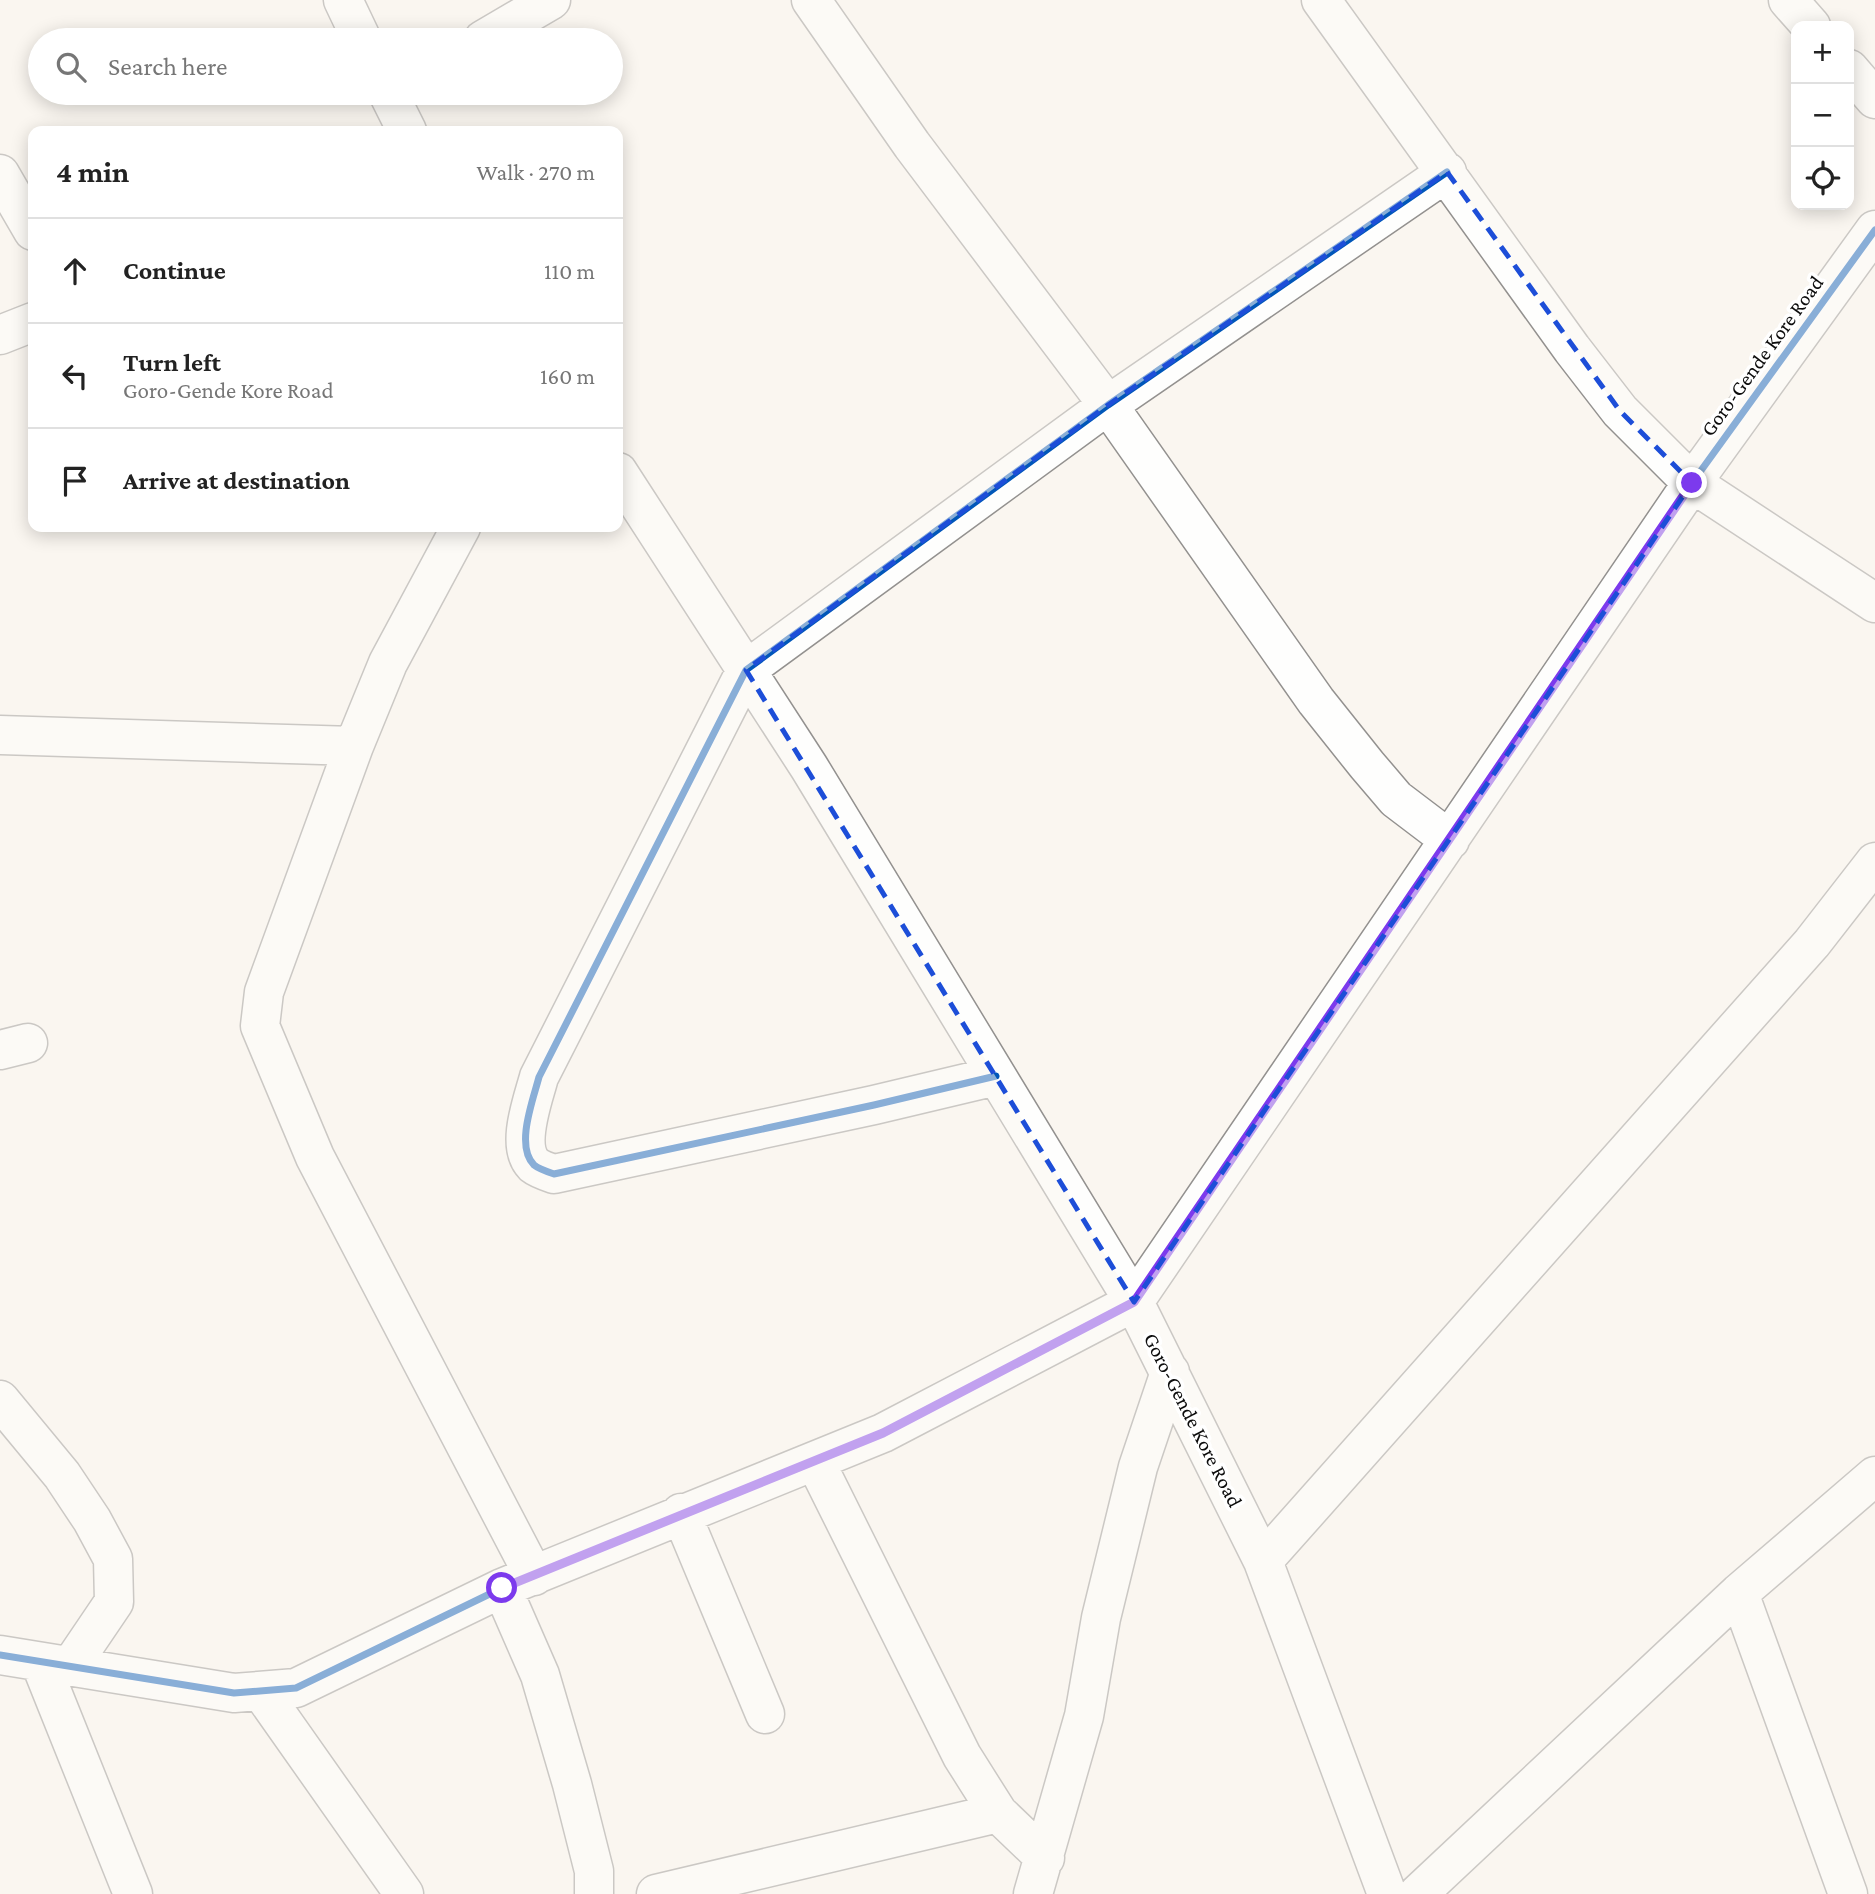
<!DOCTYPE html>
<html lang="en">
<head>
<meta charset="utf-8">
<style>
	:root { --surface:#fff; --page:#f6f6f6; --text:#222; --muted:#767676; --line:#e0e0e0 }
	body { margin:0; font-family:"Crimson Pro",serif; background:var(--page); color:var(--text) }
	.controls { position:absolute; right:21px; top:21px; display:grid; overflow:hidden; border-radius:14px; box-shadow:0 4px 18px #0003 }
	.controls button { width:63px; height:63px; display:grid; place-items:center; padding:0; border:0; border-bottom:2px solid var(--line); background:var(--surface); color:var(--text); font:35px sans-serif }
	.stop { position:absolute; width:21px; height:21px; margin:-16px; border:5px solid #7c3aed; border-radius:50%; background:#fff }
	.stop.end { background:#7c3aed; border-color:#fff; box-shadow:0 2px 7px #0008 }
	.list { margin:0; padding:0; list-style:none }
	h2 { display:flex; justify-content:space-between; align-items:center; height:91px; margin:0; padding:0 28px; font-size:30px }
	h2 small { font-size:23px; font-weight:400; color:var(--muted) }
	.list li { display:grid; grid-template-columns:46px 1fr auto; gap:21px; align-items:center; box-sizing:border-box; height:105px; padding:0 28px; border-top:2px solid var(--line) }
	.list b { display:block; font-size:26px; white-space:nowrap }
	.list p { margin:0; font-size:23px; white-space:nowrap; color:var(--muted) }
	.list em { font-size:23px; font-style:normal; color:var(--muted) }
	.icon { flex:none; width:38px; height:38px; fill:none; stroke:currentColor; stroke-width:2; stroke-linecap:round; stroke-linejoin:round }
	.map { position:relative; flex:none; width:1875px; height:1894px; overflow:hidden }
	.search { position:absolute; background:var(--surface); box-shadow:0 4px 18px #0003; left:28px; top:28px; width:595px; height:77px; display:flex; align-items:center; gap:18px; box-sizing:border-box; padding:0 24px; border-radius:38px; color:var(--muted); font-size:26px }
	.panel { position:absolute; background:var(--surface); box-shadow:0 4px 18px #0003; left:28px; top:126px; width:595px; height:406px; border-radius:14px }
	.map>svg:first-child { display:block }
</style>
</head>
<body>
<div class="map">
<svg width="1875" height="1894" viewBox="0 0 1875 1894">
	<rect width="100%" height="100%" fill="#faf6f0"/>
	<g fill="none" stroke-linecap="round" stroke-linejoin="round">
		<g stroke="#93918f" stroke-width="41">
			<path id="minor" d="M343 0 362 40
				M811 0 912 145 1108 405 1316 701 1367 765 1396 799 1450 840
				M1321 0 1572 349 1620 411 1692 483 1875 603
				M1788 0 1811 26
				M483 40 551 0
				M1849 69 1875 99
				M388 93 407 131
				M0 174 33 231
				M0 335 33 322
				M618 472 809 767 1134 1302 1263 1561 1387 1894
				M461 527 388 663 354 746 264 992 260 1026 315 1157 534 1576
				M0 735 354 746
				M0 1050 28 1043
				M996 1076 874 1105 554 1174C548 1172 539 1169 534 1165 515 1146 533 1100 539 1077L746 670 1108 405 1447 172
				M0 1400 62 1475 92 1520 113 1559 114 1602 70 1667
				M815 1461 962 1756 998 1813 1045 1858
				M681 1513 765 1714
				M1263 1561 1812 943 1875 862
				M502 1588 540 1675 572 1784 594 1871V1894
				M1739 1593 1848 1894
				M0 1655 234 1693 296 1688 502 1588 883 1433 1134 1302 1692 483 1875 230
				M40 1662 133 1894
				M261 1691 404 1894
				M656 1894 998 1813
				M1033 1894 1084 1716 1101 1618 1138 1467 1170 1372
				M1418 1894 1739 1593 1875 1476"/>
		</g>
		<use href="#minor" stroke="#fefefd" stroke-width="38"/>
		<g stroke="#fff" stroke-width="11">
			<path id="cycleway" d="M996 1076 874 1105 554 1174C548 1172 539 1169 534 1165 515 1146 533 1100 539 1077L746 670 1108 405 1447 172
				M0 1655 234 1693 296 1688 502 1588 883 1433 1134 1302 1692 483 1875 230"/>
		</g>
		<use href="#cycleway" stroke="#0057b8" stroke-width="7"/>
	</g>
	<g fill="none" stroke-linecap="round" stroke-linejoin="round">
		<path stroke="#7c3aed" stroke-width="9" d="M502 1588 883 1433 1134 1302 1692 483"/>
	</g>
	<path d="M0 0H1875V1894H0ZM1447 172 1620 411 1692 483 1134 1302 746 670 1108 405Z" fill="#faf6f0" fill-opacity=".55" fill-rule="evenodd"/>
	<path fill="none" stroke="#1d4ed8" stroke-width="5" stroke-dasharray="14 9" stroke-linejoin="round" d="M1447 172 1620 411 1692 483 1134 1302 746 670 1108 405Z"/>
	<g text-anchor="middle" dominant-baseline="central" stroke-width="7" stroke-linejoin="round" paint-order="stroke">
		<g font-size="21" fill="#0c0c0c" stroke="#fff">
			<text transform="translate(1762 356) rotate(-54)">Goro-Gende Kore Road</text>
			<text transform="translate(1193 1420) rotate(63)">Goro-Gende Kore Road</text>
		</g>
	</g>
</svg>
<div class="controls">
<button>+</button>
<button>−</button>
<button><svg class="icon" aria-label="locate" viewBox="0 0 24 24"><circle cx="12" cy="12" r="6"/><path d="M12 2v4M12 18v4M2 12h4M18 12h4"/></svg></button>
</div>
<div class="stop" style="left:502px;top:1588px"></div>
<div class="stop end" style="left:1692px;top:483px"></div>
<div class="search"><svg class="icon" aria-label="search" viewBox="0 0 24 24"><circle cx="10" cy="10" r="6"/><path d="M15 15l6 6"/></svg>Search here</div>
<section class="panel">
<h2>4 min<small>Walk · 270 m</small></h2>
<ul class="list">
<li><svg class="icon" aria-label="ahead" viewBox="0 0 24 24"><path d="M12 20V5M6 11l6-6 6 6"/></svg><div><b>Continue</b></div><em>110 m</em></li>
<li><svg class="icon" aria-label="left" viewBox="0 0 24 24"><path d="M17 20v-9H6M10 6l-5 5 5 5"/></svg><div><b>Turn left</b><p>Goro-Gende Kore Road</p></div><em>160 m</em></li>
<li><svg class="icon" aria-label="arrive" viewBox="0 0 24 24"><path d="M6 21V4h12l-3 4 3 4H6"/></svg><div><b>Arrive at destination</b></div></li>
</ul>
</section>
</div>
</body>
</html>
